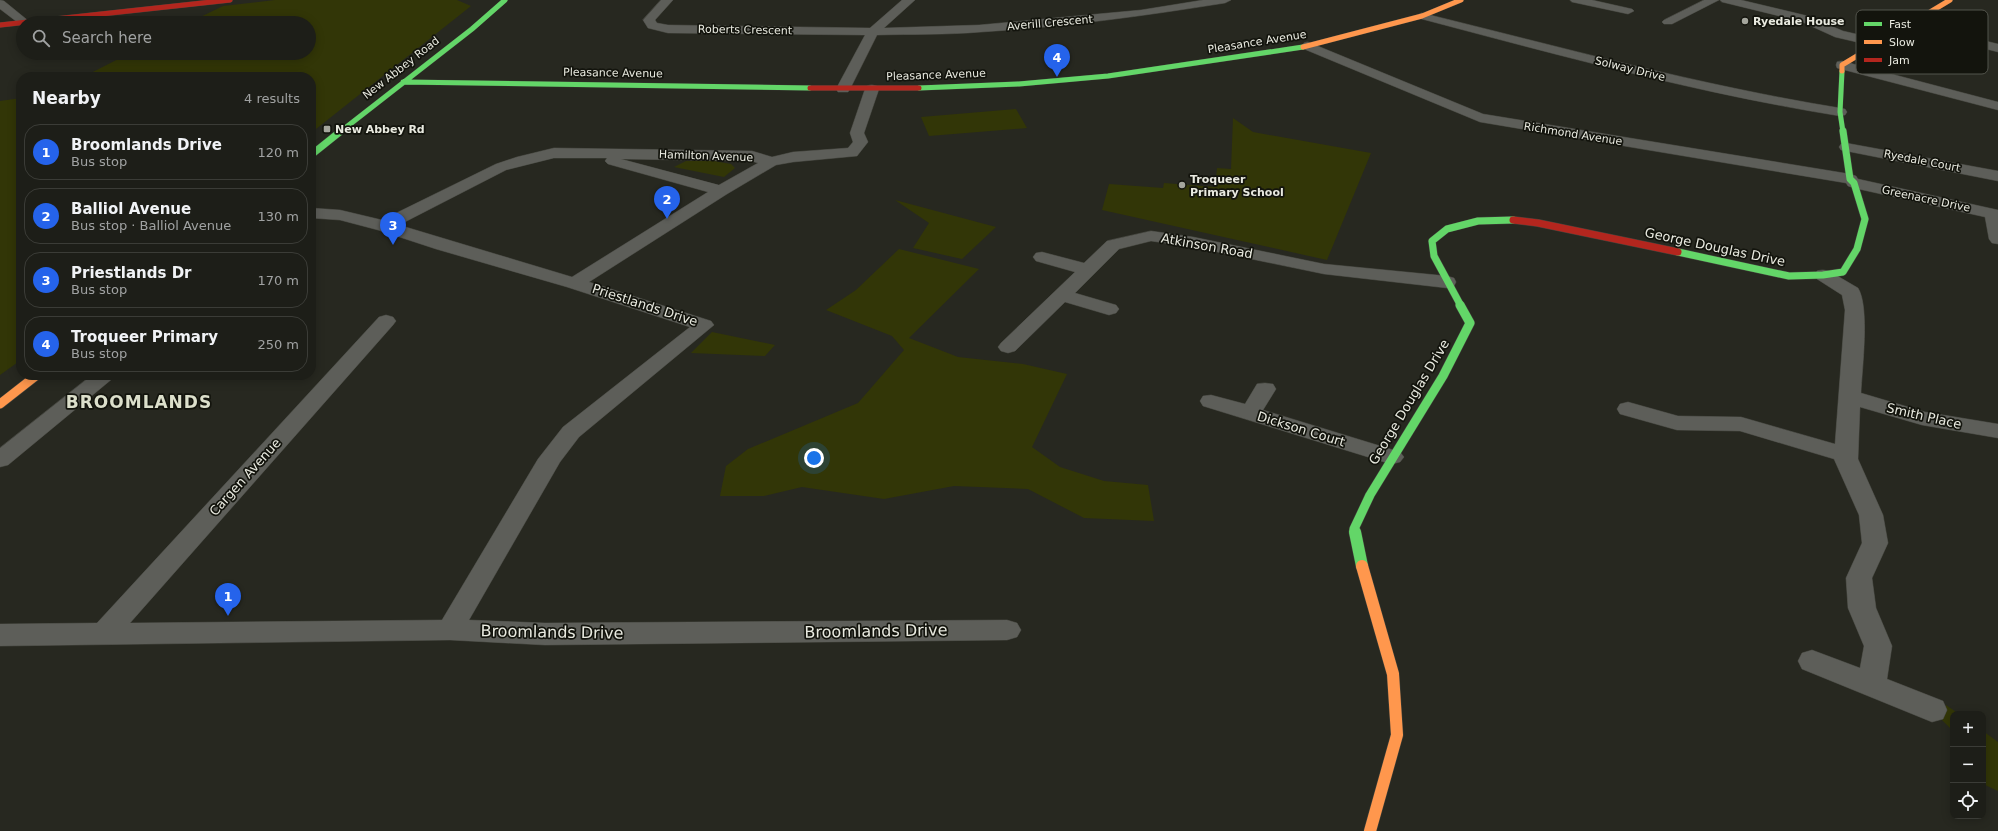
<!DOCTYPE html>
<html lang="en">
<head>
<meta charset="utf-8">
<style>
	:root { --surface:#1d1e18; --page:#2a2b25; --text:#f1f3f6; --muted:#a0a2a2; --line:#3b3c37; --accent:#2563eb }
	body { margin:0; font-family:"DejaVu Sans",sans-serif; background:var(--page); color:var(--text) }
	.controls { position:absolute; right:12px; bottom:12px; display:grid; overflow:hidden; border-radius:8px; box-shadow:0 2px 10px #0003 }
	.controls button { width:36px; height:36px; display:grid; place-items:center; padding:0; border:0; border-bottom:1px solid var(--line); background:var(--surface); color:var(--text); font:20px sans-serif }
	.you { position:absolute; left:814px; top:458px; width:14px; height:14px; margin:-10px; border:3px solid #fff; border-radius:50%; background:#1a73e8; box-shadow:0 0 0 6px #1a73e833 }
	.badge { display:grid; place-items:center; width:26px; height:26px; border-radius:50%; background:var(--accent); color:#fff; font-size:13px; font-weight:700 }
	.pin { position:absolute; translate:-50% -33px; filter:drop-shadow(0 1px 2px #0008) }
	.pin::after { content:''; position:absolute; top:21px; width:14px; height:12px; background:inherit; clip-path:polygon(0 0,100% 0,50% 100%) }
	.list { margin:0; padding:0; list-style:none }
	h2 { display:flex; justify-content:space-between; align-items:center; height:52px; margin:0; padding:0 16px; font-size:17px }
	h2 small { font-size:13px; font-weight:400; color:var(--muted) }
	.list li { display:grid; grid-template-columns:26px 1fr auto; gap:12px; align-items:center; box-sizing:border-box; height:56px; margin:0 8px 8px; padding:0 8px; border:1px solid var(--line); border-radius:16px }
	.list b { display:block; font-size:15px; white-space:nowrap }
	.list p { margin:0; font-size:13px; white-space:nowrap; color:var(--muted) }
	.list em { font-size:13px; font-style:normal; color:var(--muted) }
	.icon { flex:none; width:22px; height:22px; fill:none; stroke:currentColor; stroke-width:2; stroke-linecap:round; stroke-linejoin:round }
	.map { position:relative; flex:none; width:1998px; height:831px; overflow:hidden }
	.search { position:absolute; background:var(--surface); box-shadow:0 2px 10px #0003; left:16px; top:16px; width:300px; height:44px; display:flex; align-items:center; gap:10px; box-sizing:border-box; padding:0 14px; border-radius:22px; color:var(--muted); font-size:15px }
	.panel { position:absolute; background:var(--surface); box-shadow:0 2px 10px #0003; left:16px; top:72px; width:300px; height:308px; border-radius:16px }
	.map>svg:first-child { display:block }
</style>
</head>
<body>
<div class="map">
<svg width="1998" height="831" viewBox="0 0 1998 831">
	<rect width="100%" height="100%" fill="#272820"/>
	<path fill="#323607" d="M275 0H457L471 6 311 133V77H83L130 53H309V23H188L223 6Z
		M21 98V360L0 375V101Z
		M1016 109 1027 128 929 136 921 117Z
		M1233 118 1253 132 1371 153 1327 260 1102 210 1109 184 1163 188 1164 183 1215 187 1217 168 1231 169Z
		M708 160 731 164 735 168 724 177 674 167 686 161Z
		M895 200 996 227 962 259 913 248 929 223Z
		M899 249 979 269 909 338 958 357 1023 364 1067 374 1032 447 1060 467 1104 481 1148 485 1154 521 1084 518 1028 489 954 486 884 499 802 487 764 496H720L726 466 748 449 858 403 904 350 892 336 826 310 856 290Z
		M712 332 775 345 765 356 691 353Z
		M1946 705 1959 714H1953V731L1941 719Z
		M1983 731 1998 742V791L1983 784Z"/>
	<g fill="none" stroke-linecap="round" stroke-linejoin="round">
		<g stroke="#43443d" stroke-width="1">
			<path id="street" d="M0 0 4 1 31 23H23V26L21 25 0 9Z
				M661 0H673L655 20 657 23 668 25 870 28 902 0H915L884 28 979 25 1141 10 1203 0H1231L1225 3C1144 16 1063 27 981 32 946 35 912 34 877 35L850 89 848 92H838L836 89 865 35 668 33 648 28 643 20Z
				M1570 0H1592L1632 9 1634 11 1628 14 1572 2Z
				M1704 0H1719L1672 24H1664L1662 22 1664 20Z
				M1720 0H1741L1808 16 1843 31 1882 40 1884 43 1878 47 1835 37 1800 21 1722 2Z
				M1422 13C1561 47 1698 85 1840 108L1845 109 1847 112 1845 115 1840 116C1697 93 1558 55 1418 18L1416 16Z
				M1908 22 1998 44V52L1904 28 1902 26 1904 24Z
				M1308 42 1483 114 1850 174 1856 176 1858 179 1998 210V244L1992 243 1989 239 1985 217 1854 188 1848 186 1846 183 1480 122 1304 49 1302 46 1304 43Z
				M1842 61 1998 102V110L1837 68 1836 65 1837 62Z
				M872 85 877 86 879 89 864 133 868 142 857 156 793 162 776 165 727 194 589 282 711 321 714 325 579 437 560 462 469 620 545 623 1007 620 1017 623 1021 630 1017 637 1007 640 545 645 450 640 0 646V624L97 623 379 317 386 315 393 317 396 321 393 325 130 623 442 620 538 459 563 427 690 327 567 287 436 249 378 230 340 220 311 218V208L340 210 382 220 496 164 517 157 554 148 752 151 772 157 793 152 848 148 853 142 850 133 865 89 867 86ZM554 158H607L605 161 608 164 708 192 572 277 399 225 506 170ZM621 159 751 161 758 163 719 185Z
				M1846 143 1998 171V181L1841 150 1839 147 1841 144Z
				M1151 231 1193 237 1324 264 1447 276 1454 278 1456 282 1454 286 1447 288 1324 274 1193 247 1151 241 1119 249 1075 293 1116 305 1119 309 1116 313 1109 315 1065 302 1015 351 1008 353 1001 351 998 347 1001 343 1075 272 1036 261 1033 257 1036 253 1042 252 1084 263 1107 241Z
				M1823 270 1829 271 1858 288C1870 307 1862 369 1861 393L1925 412 1998 424V438L1922 425 1860 407 1858 459 1883 515 1888 543 1872 578 1876 608 1892 646 1887 679 1943 701 1947 710 1943 719 1932 722 1802 669 1798 661 1802 653 1812 650 1860 668 1864 646 1848 608 1846 578 1862 543 1859 515 1834 459 1740 431 1677 430 1620 414 1617 409 1620 404 1628 402 1678 416 1741 417 1835 444 1845 310 1842 295 1817 279 1814 275 1817 271Z
				M92 375H115L112 379 8 465 0 467V448Z
				M1265 383 1273 384 1276 389 1263 410 1400 452 1404 457 1400 462 1392 464 1384 462 1203 406 1200 401 1203 396 1211 395 1245 404 1257 384Z"/>
		</g>
		<g stroke="#43443d" stroke-width="5.5">
			<path id="fast-far3" d="M1842 71 1840 112 1843 132
				M403 82 810 88
				M919 88 1019 84 1108 76 1303 47
				M340 132 472 29 505 0"/>
		</g>
		<g stroke="#43443d" stroke-width="8">
			<path id="fast-far2" d="M311 155 341 131
				M1678 252 1789 276 1823 275 1843 272 1857 249 1865 219 1854 183 1850 179 1843 131
				M1461 306 1434 256 1432 241 1447 229 1478 221 1513 220"/>
		</g>
		<g stroke="#43443d" stroke-width="10">
			<path id="fast-far1" d="M1355 533 1354 529 1370 495 1443 376 1470 323 1460 305"/>
		</g>
		<g stroke="#43443d" stroke-width="13">
			<path id="fast" d="M1355 532 1362 566"/>
		</g>
		<g stroke="#43443d" stroke-width="5.5">
			<path id="slow-far2" d="M1303 47 1422 16 1461 0
				M1842 71V65L1950 0"/>
		</g>
		<g stroke="#43443d" stroke-width="10">
			<path id="slow-far1" d="M0 404 37 375"/>
		</g>
		<g stroke="#43443d" stroke-width="13">
			<path id="slow" d="M1362 566 1393 674 1397 735 1370 831"/>
		</g>
		<g stroke="#43443d" stroke-width="5.5">
			<path id="jam-far1" d="M0 25 230 0
				M810 88H919"/>
		</g>
		<g stroke="#43443d" stroke-width="8">
			<path id="jam" d="M1513 220 1538 223 1678 252"/>
		</g>
		<use href="#street" fill="#5d5e59" fill-rule="evenodd"/>
		<use href="#fast-far3" stroke="#63d668" stroke-width="5"/>
		<use href="#fast-far2" stroke="#63d668" stroke-width="7"/>
		<use href="#fast-far1" stroke="#63d668" stroke-width="9"/>
		<use href="#fast" stroke="#63d668" stroke-width="12"/>
		<use href="#slow-far2" stroke="#ff974d" stroke-width="5"/>
		<use href="#slow-far1" stroke="#ff974d" stroke-width="9"/>
		<use href="#slow" stroke="#ff974d" stroke-width="12"/>
		<use href="#jam-far1" stroke="#b3261e" stroke-width="5"/>
		<use href="#jam" stroke="#b3261e" stroke-width="7"/>
	</g>
	<g fill="#a5a69d" stroke="#13140d" stroke-width="1.5">
		<circle cx="1745" cy="21" r="4"/>
		<rect x="323" y="125" width="8" height="8" rx="2"/>
		<circle cx="1182" cy="185" r="4"/>
	</g>
	<g text-anchor="middle" dominant-baseline="central" stroke-width="3.5" stroke-linejoin="round" paint-order="stroke">
		<g font-size="11" font-weight="bold" fill="#e9eae0" stroke="#13140d" text-anchor="start">
			<text x="1753" y="21">Ryedale House</text>
			<text x="335" y="129">New Abbey Rd</text>
			<text x="1190" y="179">Troqueer<tspan x="1190" dy="13">Primary School</tspan></text>
		</g>
		<g font-size="11" fill="#e9eae0" stroke="#13140d">
			<text transform="translate(1050 23) rotate(-5)">Averill Crescent</text>
			<text transform="translate(745 30) rotate(1)">Roberts Crescent</text>
			<text transform="translate(1257 42) rotate(-9)">Pleasance Avenue</text>
			<text transform="translate(401 68) rotate(-38)">New Abbey Road</text>
			<text transform="translate(1630 69) rotate(14)">Solway Drive</text>
			<text transform="translate(613 73) rotate(1)">Pleasance Avenue</text>
			<text transform="translate(936 75) rotate(-2)">Pleasance Avenue</text>
			<text transform="translate(1573 134) rotate(9)">Richmond Avenue</text>
			<text transform="translate(706 156) rotate(2)">Hamilton Avenue</text>
			<text transform="translate(1922 161) rotate(11)">Ryedale Court</text>
			<text transform="translate(1926 199) rotate(12)">Greenacre Drive</text>
		</g>
		<g font-size="13" fill="#e9eae0" stroke="#13140d">
			<text transform="translate(1207 246) rotate(10)">Atkinson Road</text>
			<text transform="translate(1715 247) rotate(12)">George Douglas Drive</text>
			<text transform="translate(645 305) rotate(18)">Priestlands Drive</text>
			<text transform="translate(1409 402) rotate(-59)">George Douglas Drive</text>
			<text transform="translate(1924 416) rotate(13)">Smith Place</text>
			<text transform="translate(1301 429) rotate(17)">Dickson Court</text>
			<text transform="translate(245 477) rotate(-48)">Cargen Avenue</text>
		</g>
		<g font-size="16" fill="#e9eae0" stroke="#13140d">
			<text transform="translate(876 631) rotate(-1)">Broomlands Drive</text>
			<text transform="translate(552 632) rotate(1)">Broomlands Drive</text>
		</g>
		<g font-size="17" font-weight="bold" letter-spacing="1" fill="#dcdfcb" stroke="#13140d">
			<text x="139" y="402">BROOMLANDS</text>
		</g>
	</g>
	<rect x="1856" y="10" width="132" height="64" rx="6" fill="#13140d" stroke="#53544c" stroke-width="1"/>
	<rect x="1864" y="22" width="18" height="4" fill="#63d668"/>
	<rect x="1864" y="40" width="18" height="4" fill="#ff974d"/>
	<rect x="1864" y="58" width="18" height="4" fill="#b3261e"/>
	<g font-size="11" fill="#e9eae0">
		<text x="1889" y="28">Fast</text>
		<text x="1889" y="46">Slow</text>
		<text x="1889" y="64">Jam</text>
	</g>
</svg>
<div class="controls">
<button>+</button>
<button>−</button>
<button><svg class="icon" aria-label="locate" viewBox="0 0 24 24"><circle cx="12" cy="12" r="6"/><path d="M12 2v4M12 18v4M2 12h4M18 12h4"/></svg></button>
</div>
<div class="you"></div>
<div class="pin badge" style="left:228px;top:616px">1</div>
<div class="pin badge" style="left:667px;top:219px">2</div>
<div class="pin badge" style="left:393px;top:245px">3</div>
<div class="pin badge" style="left:1057px;top:77px">4</div>
<div class="search"><svg class="icon" aria-label="search" viewBox="0 0 24 24"><circle cx="10" cy="10" r="6"/><path d="M15 15l6 6"/></svg>Search here</div>
<section class="panel">
<h2>Nearby<small>4 results</small></h2>
<ul class="list">
<li><span class="badge">1</span><div><b>Broomlands Drive</b><p>Bus stop</p></div><em>120 m</em></li>
<li><span class="badge">2</span><div><b>Balliol Avenue</b><p>Bus stop · Balliol Avenue</p></div><em>130 m</em></li>
<li><span class="badge">3</span><div><b>Priestlands Dr</b><p>Bus stop</p></div><em>170 m</em></li>
<li><span class="badge">4</span><div><b>Troqueer Primary</b><p>Bus stop</p></div><em>250 m</em></li>
</ul>
</section>
</div>
</body>
</html>
